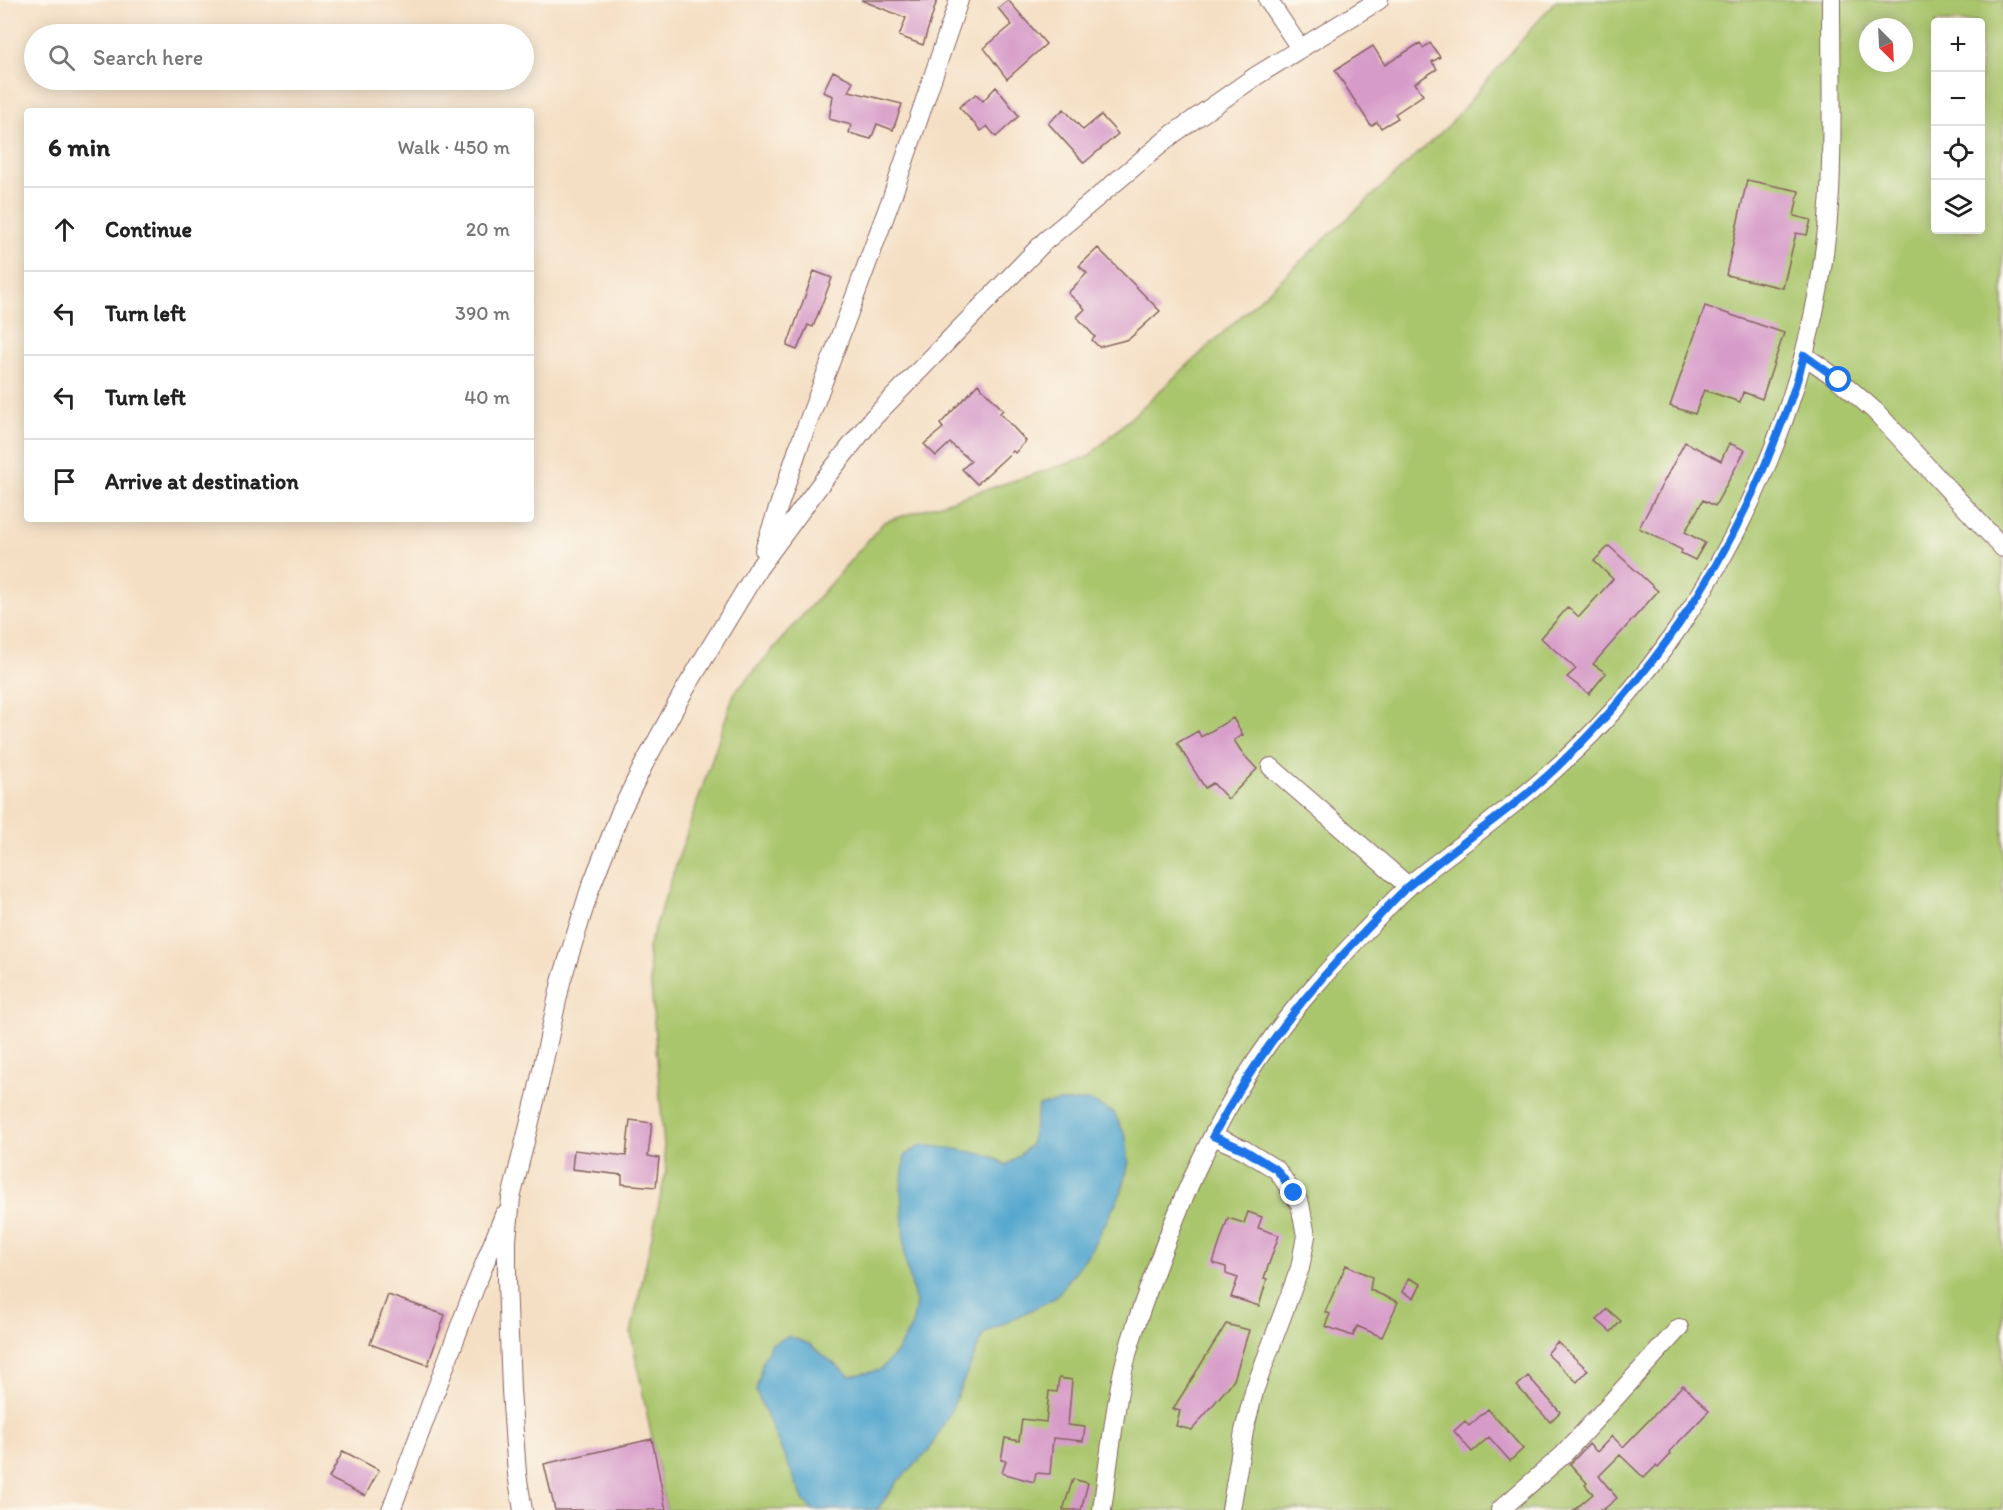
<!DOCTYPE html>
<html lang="en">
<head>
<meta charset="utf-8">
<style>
	:root { --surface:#fff; --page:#f6f6f6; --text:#222; --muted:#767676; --line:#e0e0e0 }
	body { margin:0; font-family:Itim,sans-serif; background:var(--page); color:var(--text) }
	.controls { position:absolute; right:18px; top:18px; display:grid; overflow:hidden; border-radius:6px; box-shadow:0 3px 15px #0003 }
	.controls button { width:54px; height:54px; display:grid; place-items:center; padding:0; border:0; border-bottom:2px solid var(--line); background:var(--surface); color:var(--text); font:30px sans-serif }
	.compass { position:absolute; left:1859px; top:18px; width:54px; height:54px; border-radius:50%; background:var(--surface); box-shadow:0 3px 15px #0003; rotate:156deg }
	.stop { position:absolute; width:18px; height:18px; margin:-14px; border:4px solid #1a73e8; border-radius:50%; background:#fff }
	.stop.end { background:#1a73e8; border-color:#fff; box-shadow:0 2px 6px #0008 }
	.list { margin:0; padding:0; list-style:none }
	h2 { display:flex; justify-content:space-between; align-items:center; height:78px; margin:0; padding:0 24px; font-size:26px }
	h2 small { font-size:20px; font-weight:400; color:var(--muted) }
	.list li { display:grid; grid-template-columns:39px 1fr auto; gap:18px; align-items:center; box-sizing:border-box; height:84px; padding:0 24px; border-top:2px solid var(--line) }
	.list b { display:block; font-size:22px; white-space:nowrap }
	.list em { font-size:20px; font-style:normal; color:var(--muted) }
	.icon { flex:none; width:33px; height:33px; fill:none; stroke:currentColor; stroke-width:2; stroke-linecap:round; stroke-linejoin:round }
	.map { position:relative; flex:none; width:2003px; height:1510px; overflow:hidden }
	.search { position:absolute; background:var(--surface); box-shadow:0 3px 15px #0003; left:24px; top:24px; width:510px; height:66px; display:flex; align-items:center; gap:15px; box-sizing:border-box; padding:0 21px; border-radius:33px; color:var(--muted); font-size:22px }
	.panel { position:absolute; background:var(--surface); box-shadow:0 3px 15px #0003; left:24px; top:108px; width:510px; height:414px; border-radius:6px }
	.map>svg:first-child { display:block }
</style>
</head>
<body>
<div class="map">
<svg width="2003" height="1510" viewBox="0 0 2003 1510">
	<rect width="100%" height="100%" fill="#fbf7ec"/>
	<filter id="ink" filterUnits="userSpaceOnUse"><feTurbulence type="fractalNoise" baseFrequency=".0167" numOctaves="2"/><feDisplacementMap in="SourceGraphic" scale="12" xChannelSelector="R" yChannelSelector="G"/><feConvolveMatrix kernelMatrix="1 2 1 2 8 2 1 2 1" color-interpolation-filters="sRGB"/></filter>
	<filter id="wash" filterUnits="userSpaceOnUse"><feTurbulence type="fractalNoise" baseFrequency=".008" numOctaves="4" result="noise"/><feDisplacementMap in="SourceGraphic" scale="24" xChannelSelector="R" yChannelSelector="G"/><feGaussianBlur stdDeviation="1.35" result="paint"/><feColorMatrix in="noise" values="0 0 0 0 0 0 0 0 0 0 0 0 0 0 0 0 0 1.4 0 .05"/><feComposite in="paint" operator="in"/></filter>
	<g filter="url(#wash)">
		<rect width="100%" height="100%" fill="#f5dfc4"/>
		<path fill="#aac66d" stroke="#7a724c" stroke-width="1.5" fill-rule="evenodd" d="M1556 0H2003V1510H666L631 1333 666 1171 648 948 734 694 884 522 1088 457 1450 124ZM1936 22H1980V230H1936ZM1868 27H1904V63H1868Z"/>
		<path fill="#51a5cd" stroke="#4e627c" stroke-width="1.5" d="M1091 1101 1114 1113 1126 1137 1129 1162 1122 1191 1090 1252 1055 1298 984 1333 949 1415 928 1452 898 1481 877 1510H813L804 1501 756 1391 763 1360 771 1344 789 1336 809 1344 850 1376 880 1370 896 1353 912 1326 916 1303 905 1259 901 1189 905 1155 922 1145 955 1149 988 1155 1007 1165 1030 1146 1039 1106 1059 1102Z"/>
		<g id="blocks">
			<path fill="#d79bc9" d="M861 0H937L923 45 899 36 906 18Z
				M1008 0 1046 44 1007 79 984 48 1012 25 998 8Z
				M1420 43 1423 48 1430 43 1440 57 1432 62 1437 69 1415 83 1423 95 1395 114 1398 118 1381 128 1377 122 1371 126 1335 70 1373 46 1385 65Z
				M833 71 853 81 849 91 902 104 893 130 877 124 871 139 849 133 851 125 829 119 833 96 823 92Z
				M996 87 1019 116 996 137 987 126 981 131 959 107 976 94 983 101Z
				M1064 109 1083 130 1101 115 1118 134 1084 163 1048 123Z
				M1747 180 1799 191 1794 216 1811 220 1807 235 1796 233 1783 288 1726 275Z
				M1098 248 1160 311 1129 339 1099 347 1092 340 1095 337 1077 317 1085 309 1068 293 1087 273 1079 266Z
				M814 271 832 278 813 327 808 325 797 350 787 346Z
				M1705 306 1784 333 1762 399 1743 392 1740 402 1704 390 1695 414 1670 406Z
				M978 384 1003 410 1000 413 1026 441 1015 453 1013 451 977 484 962 469 971 461 950 443 936 456 924 444 943 428 940 424Z
				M1685 442 1721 461 1729 443 1745 450 1715 506 1703 500 1685 532 1705 543 1695 560 1681 553 1682 550 1639 528Z
				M1609 546 1658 591 1593 664 1606 673 1589 694 1567 677 1576 669 1541 638 1568 607 1579 617 1613 579 1594 561Z
				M1233 718 1243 735 1234 740 1243 754 1257 769 1228 799 1213 783 1205 788 1177 743 1198 731 1201 737Z
				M630 1120 652 1123 648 1156 659 1158 656 1187 622 1184V1175L572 1169 574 1150 626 1156Z
				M1248 1212 1262 1217 1258 1228 1279 1235 1264 1278 1267 1279 1259 1306 1231 1297 1238 1278 1226 1274V1267L1213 1263 1228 1218 1244 1223Z
				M1346 1265 1372 1277 1370 1290 1398 1302 1382 1337 1357 1326 1353 1336 1325 1326 1330 1314 1325 1312Z
				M1409 1278 1421 1284 1414 1298 1402 1292Z
				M388 1295 445 1315 428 1365 370 1344Z
				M1607 1309 1621 1321 1611 1332 1597 1320Z
				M1226 1324 1249 1330 1234 1380 1192 1430 1176 1426 1180 1411 1173 1409Z
				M1557 1342 1588 1370 1577 1382 1547 1354Z
				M1528 1376 1560 1412 1550 1422 1517 1386Z
				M1059 1378 1072 1380 1068 1425 1085 1427 1083 1441 1053 1438 1050 1474 1036 1473 1034 1482 1002 1473 1006 1461 1001 1460 1005 1438 1019 1441 1022 1419 1046 1422 1049 1391 1057 1392Z
				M1683 1385 1709 1411 1669 1452 1671 1454 1658 1468 1656 1466 1644 1478 1620 1455 1599 1476 1617 1498 1603 1510H1574L1593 1494 1585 1485 1587 1483 1570 1464 1589 1444 1597 1452 1612 1436 1623 1447Z
				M1488 1409 1523 1449 1510 1461 1489 1437 1472 1452 1454 1431 1465 1421 1469 1426Z
				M652 1439 666 1510H555L544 1464Z
				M343 1451 379 1470 365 1496 329 1478Z
				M1073 1479 1088 1483 1081 1510H1063Z"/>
		</g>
	</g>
	<g filter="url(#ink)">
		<use href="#blocks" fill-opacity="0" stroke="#866261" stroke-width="1.5"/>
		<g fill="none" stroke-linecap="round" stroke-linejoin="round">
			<g stroke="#866261" stroke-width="20">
				<path id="minor" d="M1268 0 1300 48
					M1804 355 1839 380 1875 411 2003 548
					M764 550 798 449 892 197 959 0
					M1271 767 1408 886
					M1213 1136 1243 1149 1277 1170 1300 1204 1306 1236 1300 1268 1255 1388 1244 1431 1231 1510
					M391 1510 466 1310 504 1215
					M523 1510 517 1474 511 1390 507 1280V1240L511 1198 537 1093 561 982 590 889 620 813 643 766 684 691 758 569 822 482 873 418 1045 241 1173 134 1256 76 1379 0
					M1102 1510C1108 1467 1113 1423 1121 1380 1129 1340 1144 1301 1158 1263 1187 1183 1223 1105 1273 1037 1301 999 1333 965 1365 931 1379 917 1393 900 1408 887 1420 875 1435 865 1449 854 1477 833 1505 811 1532 789 1587 743 1638 687 1679 627 1766 500 1821 347 1830 193 1833 129 1831 64 1831 0
					M1500 1510 1563 1455 1679 1328"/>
			</g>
			<use href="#minor" stroke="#fff" stroke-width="18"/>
		</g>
	</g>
	<g fill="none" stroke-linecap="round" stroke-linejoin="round" filter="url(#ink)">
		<path stroke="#1a73e8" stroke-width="8" d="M1294 1193 1277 1170 1243 1149 1213 1136C1256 1056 1305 993 1368 928 1382 914 1395 897 1410 885 1458 844 1512 810 1558 766 1652 675 1718 579 1768 458 1781 425 1796 390 1804 355L1839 380"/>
	</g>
</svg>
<div class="controls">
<button>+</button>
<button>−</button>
<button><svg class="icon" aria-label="locate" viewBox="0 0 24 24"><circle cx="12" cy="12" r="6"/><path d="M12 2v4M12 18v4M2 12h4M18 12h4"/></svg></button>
<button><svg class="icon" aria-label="layers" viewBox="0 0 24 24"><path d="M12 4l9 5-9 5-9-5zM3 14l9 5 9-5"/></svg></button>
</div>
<svg class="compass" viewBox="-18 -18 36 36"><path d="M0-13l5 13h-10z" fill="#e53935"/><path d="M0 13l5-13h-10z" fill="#767676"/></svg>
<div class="stop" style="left:1839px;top:380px"></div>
<div class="stop end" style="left:1294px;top:1193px"></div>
<div class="search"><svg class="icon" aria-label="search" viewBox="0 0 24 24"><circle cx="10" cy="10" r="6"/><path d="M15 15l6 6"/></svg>Search here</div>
<section class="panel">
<h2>6 min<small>Walk · 450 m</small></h2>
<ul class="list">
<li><svg class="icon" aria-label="ahead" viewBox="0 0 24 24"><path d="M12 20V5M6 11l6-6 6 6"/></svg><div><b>Continue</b></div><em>20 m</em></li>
<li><svg class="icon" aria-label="left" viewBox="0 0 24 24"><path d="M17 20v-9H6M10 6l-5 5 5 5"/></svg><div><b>Turn left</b></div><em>390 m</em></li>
<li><svg class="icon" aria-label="left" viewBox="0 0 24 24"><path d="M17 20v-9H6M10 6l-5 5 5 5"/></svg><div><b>Turn left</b></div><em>40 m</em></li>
<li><svg class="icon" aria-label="arrive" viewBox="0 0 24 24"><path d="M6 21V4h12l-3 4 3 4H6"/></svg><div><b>Arrive at destination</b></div></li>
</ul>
</section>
</div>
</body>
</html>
